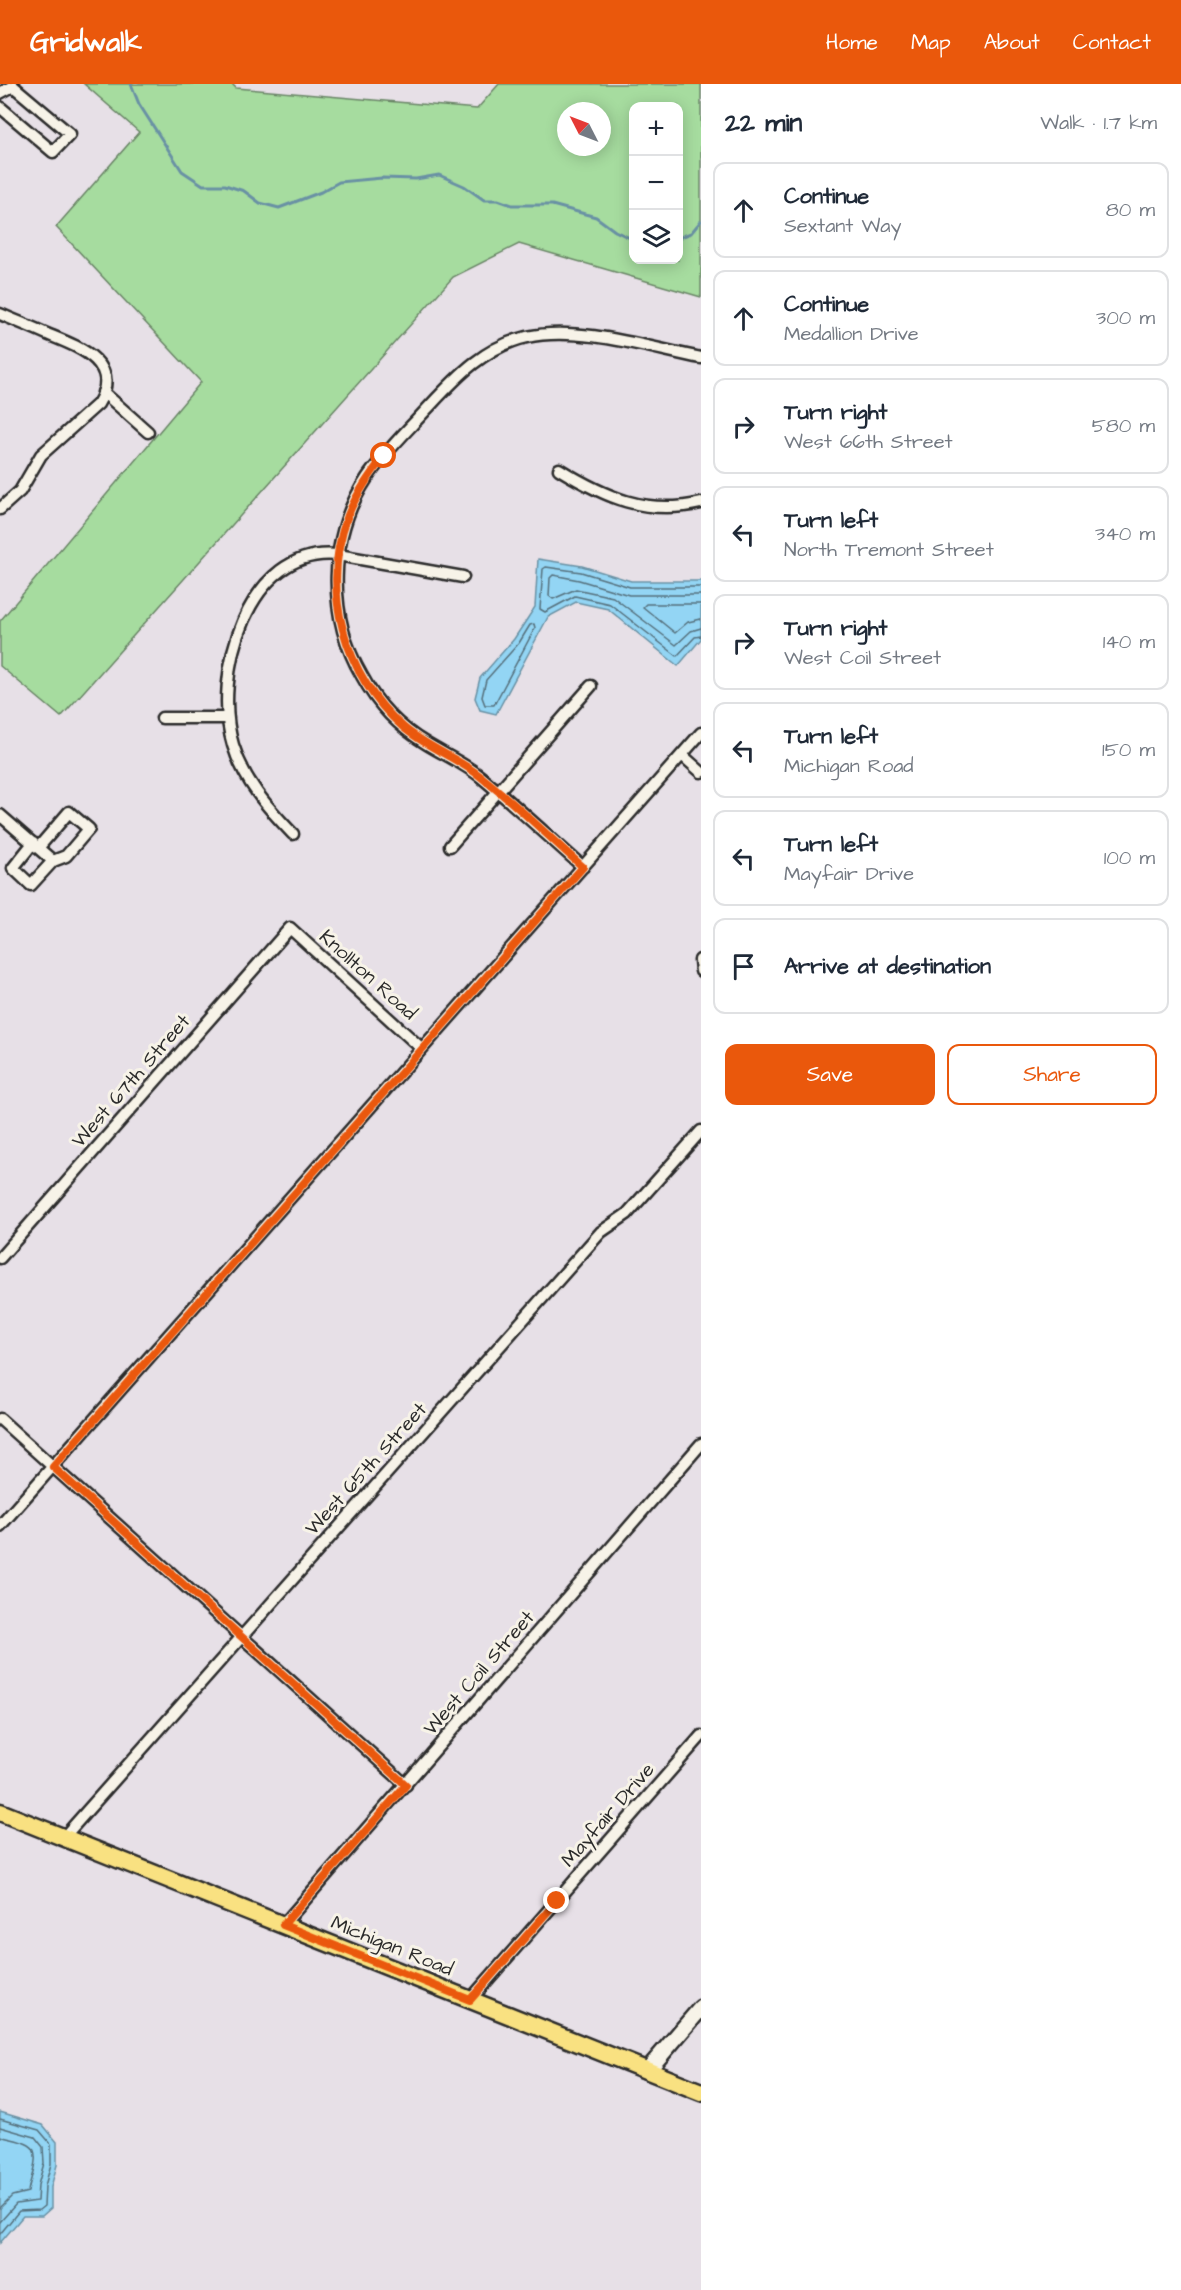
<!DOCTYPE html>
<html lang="en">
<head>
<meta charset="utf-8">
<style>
	:root { --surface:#fff; --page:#f6f6f7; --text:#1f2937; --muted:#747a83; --line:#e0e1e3; --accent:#ea580c }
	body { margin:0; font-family:"Architects Daughter",sans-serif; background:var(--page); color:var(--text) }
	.controls { position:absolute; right:18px; top:18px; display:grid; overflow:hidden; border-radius:12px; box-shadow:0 3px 15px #0003 }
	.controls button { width:54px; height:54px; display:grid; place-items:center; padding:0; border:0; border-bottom:2px solid var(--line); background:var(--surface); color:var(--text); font:30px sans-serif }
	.compass { position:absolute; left:557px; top:18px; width:54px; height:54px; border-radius:50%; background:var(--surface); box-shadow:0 3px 15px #0003; rotate:312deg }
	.stop { position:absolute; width:18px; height:18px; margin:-14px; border:4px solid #ea580c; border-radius:50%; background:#fff }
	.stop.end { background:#ea580c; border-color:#fff; box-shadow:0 2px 6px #0008 }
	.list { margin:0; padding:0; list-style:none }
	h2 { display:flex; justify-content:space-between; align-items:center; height:78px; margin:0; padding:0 24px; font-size:26px }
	h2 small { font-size:20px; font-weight:400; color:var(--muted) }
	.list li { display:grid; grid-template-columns:39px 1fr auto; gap:18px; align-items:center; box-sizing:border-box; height:96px; margin:0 12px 12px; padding:0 12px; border:2px solid var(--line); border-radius:12px }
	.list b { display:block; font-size:22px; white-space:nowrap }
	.list p { margin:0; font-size:20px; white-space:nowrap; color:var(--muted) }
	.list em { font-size:20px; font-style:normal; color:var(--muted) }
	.actions { display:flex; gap:12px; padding:18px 24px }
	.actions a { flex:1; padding:14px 0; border:2px solid var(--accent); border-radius:12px; text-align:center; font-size:21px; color:var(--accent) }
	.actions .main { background:var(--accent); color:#fff }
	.icon { flex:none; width:33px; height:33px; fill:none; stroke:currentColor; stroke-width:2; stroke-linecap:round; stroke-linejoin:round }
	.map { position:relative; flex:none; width:701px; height:2206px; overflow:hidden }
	header { display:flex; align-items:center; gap:36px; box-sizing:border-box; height:84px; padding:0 30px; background:var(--accent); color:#fff }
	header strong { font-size:28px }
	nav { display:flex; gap:33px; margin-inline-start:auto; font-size:21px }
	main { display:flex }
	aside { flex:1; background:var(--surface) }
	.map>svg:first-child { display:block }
</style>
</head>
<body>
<header>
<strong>Gridwalk</strong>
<nav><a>Home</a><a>Map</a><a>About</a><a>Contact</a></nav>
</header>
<main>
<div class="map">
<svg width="701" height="2206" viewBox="0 0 701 2206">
	<rect width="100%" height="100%" fill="#e7e0e7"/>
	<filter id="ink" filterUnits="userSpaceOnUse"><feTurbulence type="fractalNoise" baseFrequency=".0167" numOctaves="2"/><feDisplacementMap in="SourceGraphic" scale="12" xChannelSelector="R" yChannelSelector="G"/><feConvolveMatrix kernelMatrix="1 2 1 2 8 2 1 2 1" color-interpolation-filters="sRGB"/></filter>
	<g filter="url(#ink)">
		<path fill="#a6dc9f" stroke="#688465" stroke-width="1.5" fill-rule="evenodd" d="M84 0H232L236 4 477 25 499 0H701V213L519 160 453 193 61 633 0 582V537L201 298 56 143 139 48ZM634 22H678V176H634ZM566 27H602V63H566Z"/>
		<path fill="#93d5f4" stroke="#6991a4" stroke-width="1.5" d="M538 475 582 482 631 497H701V555L678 582 608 525 576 518 548 533 496 630 480 626 475 614 480 594 514 555 535 523Z
			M0 2028 43 2041 57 2058V2081L51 2103V2124L42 2132H23L0 2159Z"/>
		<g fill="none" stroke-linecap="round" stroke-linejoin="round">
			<path stroke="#556f7b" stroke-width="1.5" d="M701 503H630L581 488 546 483 543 485 540 525 545 528 575 512 610 520 677 572 695 553 701 552
				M701 511H629L579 496 553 491 550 494 549 512 553 515 576 505 613 513 676 561 691 547 701 544
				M701 520H646L643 523 675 549 688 538 701 535
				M534 540 535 544 494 621H485L482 613 486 596 519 559 530 541Z
				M0 2035 39 2046 51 2060V2080L45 2102 44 2122 39 2126 19 2127 0 2150
				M0 2043 35 2053 43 2063 44 2079 38 2101 37 2117 16 2120 0 2138
				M0 2052C9 2055 21 2056 29 2061 43 2069 29 2096 28 2108L12 2112 0 2124"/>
			<path stroke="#6991a4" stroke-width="3" d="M131 0 139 20 182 87 203 101H225L244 107 260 119 279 124 321 108 339 98 382 94 416 95 439 91 464 102 484 116H498L512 121H552L596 133 615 147 634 156
				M678 154 691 149 701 137"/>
			<g stroke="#2b2b2b" stroke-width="15">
				<path id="street" d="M0 9 13 2 70 50 53 68 0 23
					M0 230C16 237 32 243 47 250 76 262 124 278 98 320L41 371 20 407 0 425
					M103 308 148 348
					M559 385C605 413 646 432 701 419
					M162 634H227
					M682 671 701 688
					M0 731 53 777
					M293 750C267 723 244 697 233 661 212 592 247 461 338 471L463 493
					M33 759 13 784 31 801 53 777 66 772 89 745 69 728 38 764
					M450 762 591 602
					M583 783C549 753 516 722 481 693 465 680 445 671 427 660 400 644 377 620 362 592 327 532 328 453 367 394 384 369 406 348 426 326 455 295 483 263 527 253 577 241 650 264 701 274
					M700 876 701 887
					M0 1174 290 844 421 964
					M0 1335 406 1701
					M0 1442 701 649
					M63 1754 601 1148 627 1130 701 1047
					M283 1841 701 1360
					M470 1916 701 1652"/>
			</g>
			<g stroke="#2b2b2b" stroke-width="20">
				<path id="secondary" d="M647 1987 701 1924"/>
			</g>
			<g stroke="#2b2b2b" stroke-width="21">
				<path id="primary" d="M0 1728 701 2008"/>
			</g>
			<use href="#street" stroke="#f7f3e8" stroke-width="10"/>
			<use href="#secondary" stroke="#f7f3e8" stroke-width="15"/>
			<use href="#primary" stroke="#f9e181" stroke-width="16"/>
		</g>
	</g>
	<g fill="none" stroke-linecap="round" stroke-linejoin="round" filter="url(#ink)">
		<path stroke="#ea580c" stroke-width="8" d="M384 372C370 391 357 409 348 431 320 505 344 591 403 643 426 663 456 673 480 692 516 720 549 753 583 783L53 1383 406 1701 283 1841 470 1916 557 1817"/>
	</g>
	<g text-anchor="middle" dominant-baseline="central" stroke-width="6" stroke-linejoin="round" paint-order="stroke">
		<g font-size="20" fill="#2b2b2b" stroke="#f7f3e8">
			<text transform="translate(368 891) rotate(42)">Knollton Road</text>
			<text transform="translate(131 997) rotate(-49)">West 67th Street</text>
			<text transform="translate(366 1385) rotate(-48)">West 65th Street</text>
			<text transform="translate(479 1589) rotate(-49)">West Coil Street</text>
			<text transform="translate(608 1731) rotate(-49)">Mayfair Drive</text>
			<text transform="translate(392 1862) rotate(22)">Michigan Road</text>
		</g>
	</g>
</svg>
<div class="controls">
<button>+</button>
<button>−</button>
<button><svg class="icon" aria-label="layers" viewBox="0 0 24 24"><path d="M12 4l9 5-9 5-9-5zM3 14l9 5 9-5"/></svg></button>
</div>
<svg class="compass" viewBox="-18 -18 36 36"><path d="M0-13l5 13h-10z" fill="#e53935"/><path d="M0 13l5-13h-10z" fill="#747a83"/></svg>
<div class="stop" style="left:384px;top:372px"></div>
<div class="stop end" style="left:557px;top:1817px"></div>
</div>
<aside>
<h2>22 min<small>Walk · 1.7 km</small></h2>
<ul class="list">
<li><svg class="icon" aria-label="ahead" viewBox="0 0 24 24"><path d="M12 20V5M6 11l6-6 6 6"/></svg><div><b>Continue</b><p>Sextant Way</p></div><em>80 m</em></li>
<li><svg class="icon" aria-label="ahead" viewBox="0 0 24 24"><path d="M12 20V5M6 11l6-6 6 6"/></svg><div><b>Continue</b><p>Medallion Drive</p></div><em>300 m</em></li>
<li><svg class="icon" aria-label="right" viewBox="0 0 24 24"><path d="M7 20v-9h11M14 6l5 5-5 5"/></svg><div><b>Turn right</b><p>West 66th Street</p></div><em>580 m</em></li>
<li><svg class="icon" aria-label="left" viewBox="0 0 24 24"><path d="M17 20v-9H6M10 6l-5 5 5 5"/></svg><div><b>Turn left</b><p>North Tremont Street</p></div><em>340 m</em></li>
<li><svg class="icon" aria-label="right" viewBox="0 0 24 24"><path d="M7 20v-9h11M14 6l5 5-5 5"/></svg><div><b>Turn right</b><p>West Coil Street</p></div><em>140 m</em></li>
<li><svg class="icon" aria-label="left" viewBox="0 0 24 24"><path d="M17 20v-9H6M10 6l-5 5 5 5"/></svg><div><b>Turn left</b><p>Michigan Road</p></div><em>150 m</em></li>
<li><svg class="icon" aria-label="left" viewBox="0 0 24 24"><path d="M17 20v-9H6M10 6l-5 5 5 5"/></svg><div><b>Turn left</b><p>Mayfair Drive</p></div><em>100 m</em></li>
<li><svg class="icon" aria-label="arrive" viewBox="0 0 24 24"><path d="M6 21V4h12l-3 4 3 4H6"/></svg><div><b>Arrive at destination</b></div></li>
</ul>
<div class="actions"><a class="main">Save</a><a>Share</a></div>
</aside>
</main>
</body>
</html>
